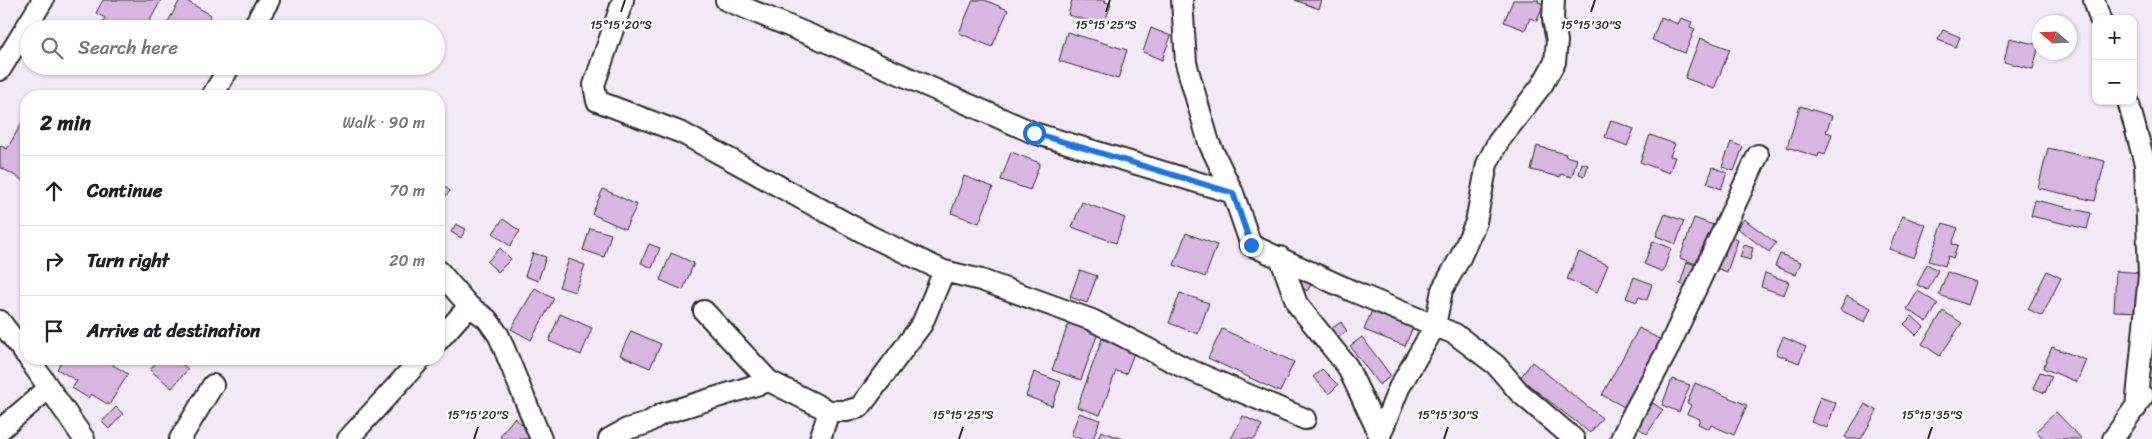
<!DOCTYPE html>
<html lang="en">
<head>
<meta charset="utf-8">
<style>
	:root { --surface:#fff; --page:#f2f2f2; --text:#202124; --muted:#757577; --line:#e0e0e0 }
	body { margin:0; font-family:Sriracha,sans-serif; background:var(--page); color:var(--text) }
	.controls { position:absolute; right:15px; top:15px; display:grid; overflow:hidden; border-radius:10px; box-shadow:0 1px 4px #0004 }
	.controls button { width:45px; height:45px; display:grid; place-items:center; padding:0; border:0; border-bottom:1px solid var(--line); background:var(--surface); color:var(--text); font:25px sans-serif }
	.compass { position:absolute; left:2032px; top:15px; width:45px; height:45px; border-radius:50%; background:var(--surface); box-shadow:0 1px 4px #0004; rotate:289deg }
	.stop { position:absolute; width:15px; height:15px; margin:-11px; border:4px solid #1a73e8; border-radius:50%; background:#fff }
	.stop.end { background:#1a73e8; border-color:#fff; box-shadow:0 1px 5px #0008 }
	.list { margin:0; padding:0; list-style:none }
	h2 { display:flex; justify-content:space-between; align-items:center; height:65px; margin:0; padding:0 20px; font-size:21px }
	h2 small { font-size:16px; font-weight:400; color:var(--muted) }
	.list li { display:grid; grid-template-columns:32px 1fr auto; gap:15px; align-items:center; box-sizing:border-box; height:70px; padding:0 20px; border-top:1px solid var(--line) }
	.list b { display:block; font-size:19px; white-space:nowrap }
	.list em { font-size:16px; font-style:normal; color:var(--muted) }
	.icon { flex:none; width:28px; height:28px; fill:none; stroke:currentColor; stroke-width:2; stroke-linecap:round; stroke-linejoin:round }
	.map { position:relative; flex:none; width:2152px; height:439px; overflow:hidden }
	.search { position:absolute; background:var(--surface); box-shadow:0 1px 4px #0004; left:20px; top:20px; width:425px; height:55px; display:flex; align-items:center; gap:12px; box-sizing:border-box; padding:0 18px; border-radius:28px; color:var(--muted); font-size:19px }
	.panel { position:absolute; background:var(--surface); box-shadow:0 1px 4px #0004; left:20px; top:90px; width:425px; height:275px; border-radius:20px }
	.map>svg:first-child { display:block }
</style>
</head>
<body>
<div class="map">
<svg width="2152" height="439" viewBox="0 0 2152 439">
	<rect width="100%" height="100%" fill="#f3e9f6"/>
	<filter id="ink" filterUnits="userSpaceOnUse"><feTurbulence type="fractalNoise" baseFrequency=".02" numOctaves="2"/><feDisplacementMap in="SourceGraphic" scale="10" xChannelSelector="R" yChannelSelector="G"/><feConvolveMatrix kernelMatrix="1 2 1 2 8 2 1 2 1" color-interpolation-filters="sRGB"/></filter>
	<g filter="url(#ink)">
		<path fill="#d7b6e1" stroke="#2b2b2b" d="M103 0H161L147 26 137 21 133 29H99L105 18 96 13Z
			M180 0H185L211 15 203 29H164Z
			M973 0H985L1008 10 992 47 959 33Z
			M1072 0H1106L1105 2 1111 4 1104 25 1068 15Z
			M1295 0H1322L1319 9Z
			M1513 0H1539L1538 2 1544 4 1537 21 1530 18 1525 30 1504 22Z
			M1661 17 1678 24 1681 18 1692 22 1690 27 1695 29 1685 53 1652 40Z
			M1151 28 1171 36 1162 60 1143 52Z
			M1943 30 1960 37 1956 47 1938 40Z
			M1067 32 1127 50 1118 79 1059 61Z
			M1700 38 1730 49 1714 89 1685 78Z
			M2009 38 2039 45 2033 69 2004 62Z
			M1800 106 1832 116 1826 132 1832 134 1825 155 1819 153 1818 157 1787 147Z
			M26 115V177L24 181 0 167V147L1 146 7 149Z
			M1611 120 1634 129 1627 146 1605 137Z
			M1650 135 1675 144 1670 156 1675 157 1669 173 1640 162Z
			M1731 142 1743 147 1734 171 1722 167Z
			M1537 146 1566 154 1565 156 1577 159 1572 177 1560 174V177L1531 170Z
			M2048 148 2105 161 2095 201 2038 188Z
			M1011 152 1040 163 1030 190 1001 180Z
			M1582 163 1588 165 1585 176 1579 174Z
			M1713 167 1727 173 1721 189 1707 183Z
			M964 176 993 187 979 223 951 213Z
			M440 182 450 191 441 202 439 201Z
			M603 189 637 205 625 229 592 214Z
			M2035 200 2091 213 2087 229 2031 216Z
			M1082 202 1125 218 1116 243 1072 227Z
			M1665 214 1684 221 1676 244 1656 236Z
			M1902 216 1926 225 1914 258 1889 249Z
			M1694 218 1716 226 1701 266 1680 258Z
			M503 219 520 231 510 246 493 233Z
			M1744 219 1776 243 1769 252 1737 228Z
			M1943 223 1958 228 1952 244 1958 245 1953 258 1948 256 1945 266 1929 261Z
			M456 224 466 229 461 238 451 232Z
			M590 228 611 234 604 257 583 250Z
			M1186 233 1217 245 1205 277 1174 265Z
			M1724 235 1738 240 1727 272 1713 267Z
			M1653 241 1671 248 1663 272 1644 264Z
			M649 244 660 248 652 268 641 263Z
			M1744 245 1753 248 1750 260 1740 257Z
			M500 248 511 259 498 272 487 262Z
			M1579 252 1608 265 1597 292 1567 279Z
			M533 253 546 257 538 281 525 276Z
			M671 253 694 263 683 290 660 280Z
			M1780 254 1801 262 1796 275 1775 266Z
			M569 259 585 265 575 292 559 287Z
			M1687 262 1699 266 1692 288 1680 284Z
			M1927 264 1938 270 1928 290 1917 285Z
			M1080 270 1097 276 1087 303 1070 297Z
			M2047 271 2061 278 2042 316 2028 309Z
			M2116 271 2144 273 2141 312 2114 311Z
			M1947 272 1976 282 1968 305 1939 295Z
			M1765 273 1789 282 1784 295 1761 287Z
			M1634 277 1652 284 1647 300 1639 297 1637 302 1626 298Z
			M1302 279 1311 285 1307 291 1298 285Z
			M535 288 554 299 531 340 511 329Z
			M1918 291 1938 304 1927 322 1907 309Z
			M1180 293 1209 303 1198 334 1169 323Z
			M1847 296 1871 308 1865 322 1840 310Z
			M1372 310 1413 327 1405 346 1364 330Z
			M1943 311 1962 323 1940 356 1922 344Z
			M560 314 592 328 581 355 549 341Z
			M1912 316 1924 327 1916 335 1904 324Z
			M1069 322 1098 333 1081 380 1052 370Z
			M1341 322 1347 331 1335 340 1328 331Z
			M1639 328 1663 341 1626 408 1602 395Z
			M1222 329 1294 362 1280 392 1208 358Z
			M631 331 661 344 650 368 620 355Z
			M1362 337 1391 376 1379 385 1350 346Z
			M1783 337 1806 347 1799 363 1776 354Z
			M1102 339 1124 347V349L1134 353 1126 374 1116 371 1100 415 1077 407Z
			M2052 347 2086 360 2077 382 2043 368Z
			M63 359H109L114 362 113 365 128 374 109 405 91 394 88 398 72 388 77 381 57 369Z
			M159 359H175L188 369 172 388 150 370Z
			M1532 362 1602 418 1590 433 1520 378Z
			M1322 369 1338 385 1329 394 1313 377Z
			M1034 372 1061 382 1052 406 1026 396Z
			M2040 372 2052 376 2045 393 2033 388Z
			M1672 379 1690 385 1679 412 1662 405Z
			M1695 383 1747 405 1734 435 1711 425 1709 429 1698 424 1700 419 1687 414 1691 405 1687 403Z
			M1820 397 1836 403 1827 428 1811 422Z
			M1653 403 1663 410 1647 434 1637 427Z
			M1865 404 1877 411 1861 439H1848L1845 437Z
			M116 407 123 414 109 429 102 422Z
			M2056 412 2082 439H2044L2036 431Z
			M1079 413 1100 420 1093 439H1081L1071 435Z
			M1243 416 1262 425 1255 439H1231Z
			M514 418 535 434 531 439H504L500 436Z
			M1101 431 1123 439H1098Z"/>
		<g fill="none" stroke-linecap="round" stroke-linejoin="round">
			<g stroke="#2b2b2b" stroke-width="24">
				<path id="minor" d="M623 0 594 85 597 101 682 133 870 236 944 271 981 280 1092 320 1183 367 1305 419
					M726 0 820 39 1034 133 1233 193
					M1182 0 1186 63 1209 143 1233 193 1251 245 1352 291 1455 334 1496 365 1519 392 1574 439
					M2094 0 2100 19
					M252 29 269 0
					M0 70 43 0
					M212 96 230 66
					M2128 101 2145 164 2149 275 2136 408
					M1280 257 1297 304 1347 366 1375 425 1379 439
					M439 271 469 306 487 319 499 336 541 439
					M704 311 769 381 829 411H847L860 407 922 324 944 271
					M0 321 26 355
					M439 340 469 306
					M29 359 84 439
					M0 430 49 388
					M1379 438 1399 388 1435 326 1442 290 1460 258 1476 222 1487 164 1498 142 1542 85 1555 62 1557 41 1553 19 1554 0
					M180 439 213 385
					M348 439 421 359
					M609 439 627 429 645 424 662 414 769 381
					M820 439 829 411
					M1621 439 1634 412 1666 353 1758 155
					M2113 439 2143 396"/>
			</g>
			<use href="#minor" stroke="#fff" stroke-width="20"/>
		</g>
	</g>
	<g fill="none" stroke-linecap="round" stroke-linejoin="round" filter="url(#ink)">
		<path stroke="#1a73e8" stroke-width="6" d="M1034 133 1233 193 1251 245"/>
	</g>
	<path fill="none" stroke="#2b2b2b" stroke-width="2" d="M621 12 625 0M1106 12 1110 0M1591 12 1595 0M474 439 478 427M959 439 963 427M1444 439 1448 427M1928 439 1932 427"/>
	<g font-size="12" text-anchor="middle" fill="#2b2b2b" stroke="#fff" stroke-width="4.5" stroke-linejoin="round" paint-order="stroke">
		<text x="621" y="29">15°15'20"S</text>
		<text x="1106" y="29">15°15'25"S</text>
		<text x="1591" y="29">15°15'30"S</text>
		<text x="478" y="419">15°15'20"S</text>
		<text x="963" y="419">15°15'25"S</text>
		<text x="1448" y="419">15°15'30"S</text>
		<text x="1932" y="419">15°15'35"S</text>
	</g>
</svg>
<div class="controls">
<button>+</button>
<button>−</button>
</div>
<svg class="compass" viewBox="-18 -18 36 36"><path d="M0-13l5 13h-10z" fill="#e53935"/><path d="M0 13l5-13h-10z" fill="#757577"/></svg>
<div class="stop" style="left:1034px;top:133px"></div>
<div class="stop end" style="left:1251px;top:245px"></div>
<div class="search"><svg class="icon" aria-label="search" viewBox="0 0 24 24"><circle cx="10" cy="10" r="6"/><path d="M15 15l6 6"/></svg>Search here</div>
<section class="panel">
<h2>2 min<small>Walk · 90 m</small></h2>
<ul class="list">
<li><svg class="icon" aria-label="ahead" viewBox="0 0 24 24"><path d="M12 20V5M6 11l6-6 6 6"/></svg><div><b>Continue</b></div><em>70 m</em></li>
<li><svg class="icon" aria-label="right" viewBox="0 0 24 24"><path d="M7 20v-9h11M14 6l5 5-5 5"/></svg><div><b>Turn right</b></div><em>20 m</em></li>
<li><svg class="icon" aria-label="arrive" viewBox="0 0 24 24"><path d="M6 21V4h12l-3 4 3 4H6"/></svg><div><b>Arrive at destination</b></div></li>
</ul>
</section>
</div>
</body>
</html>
